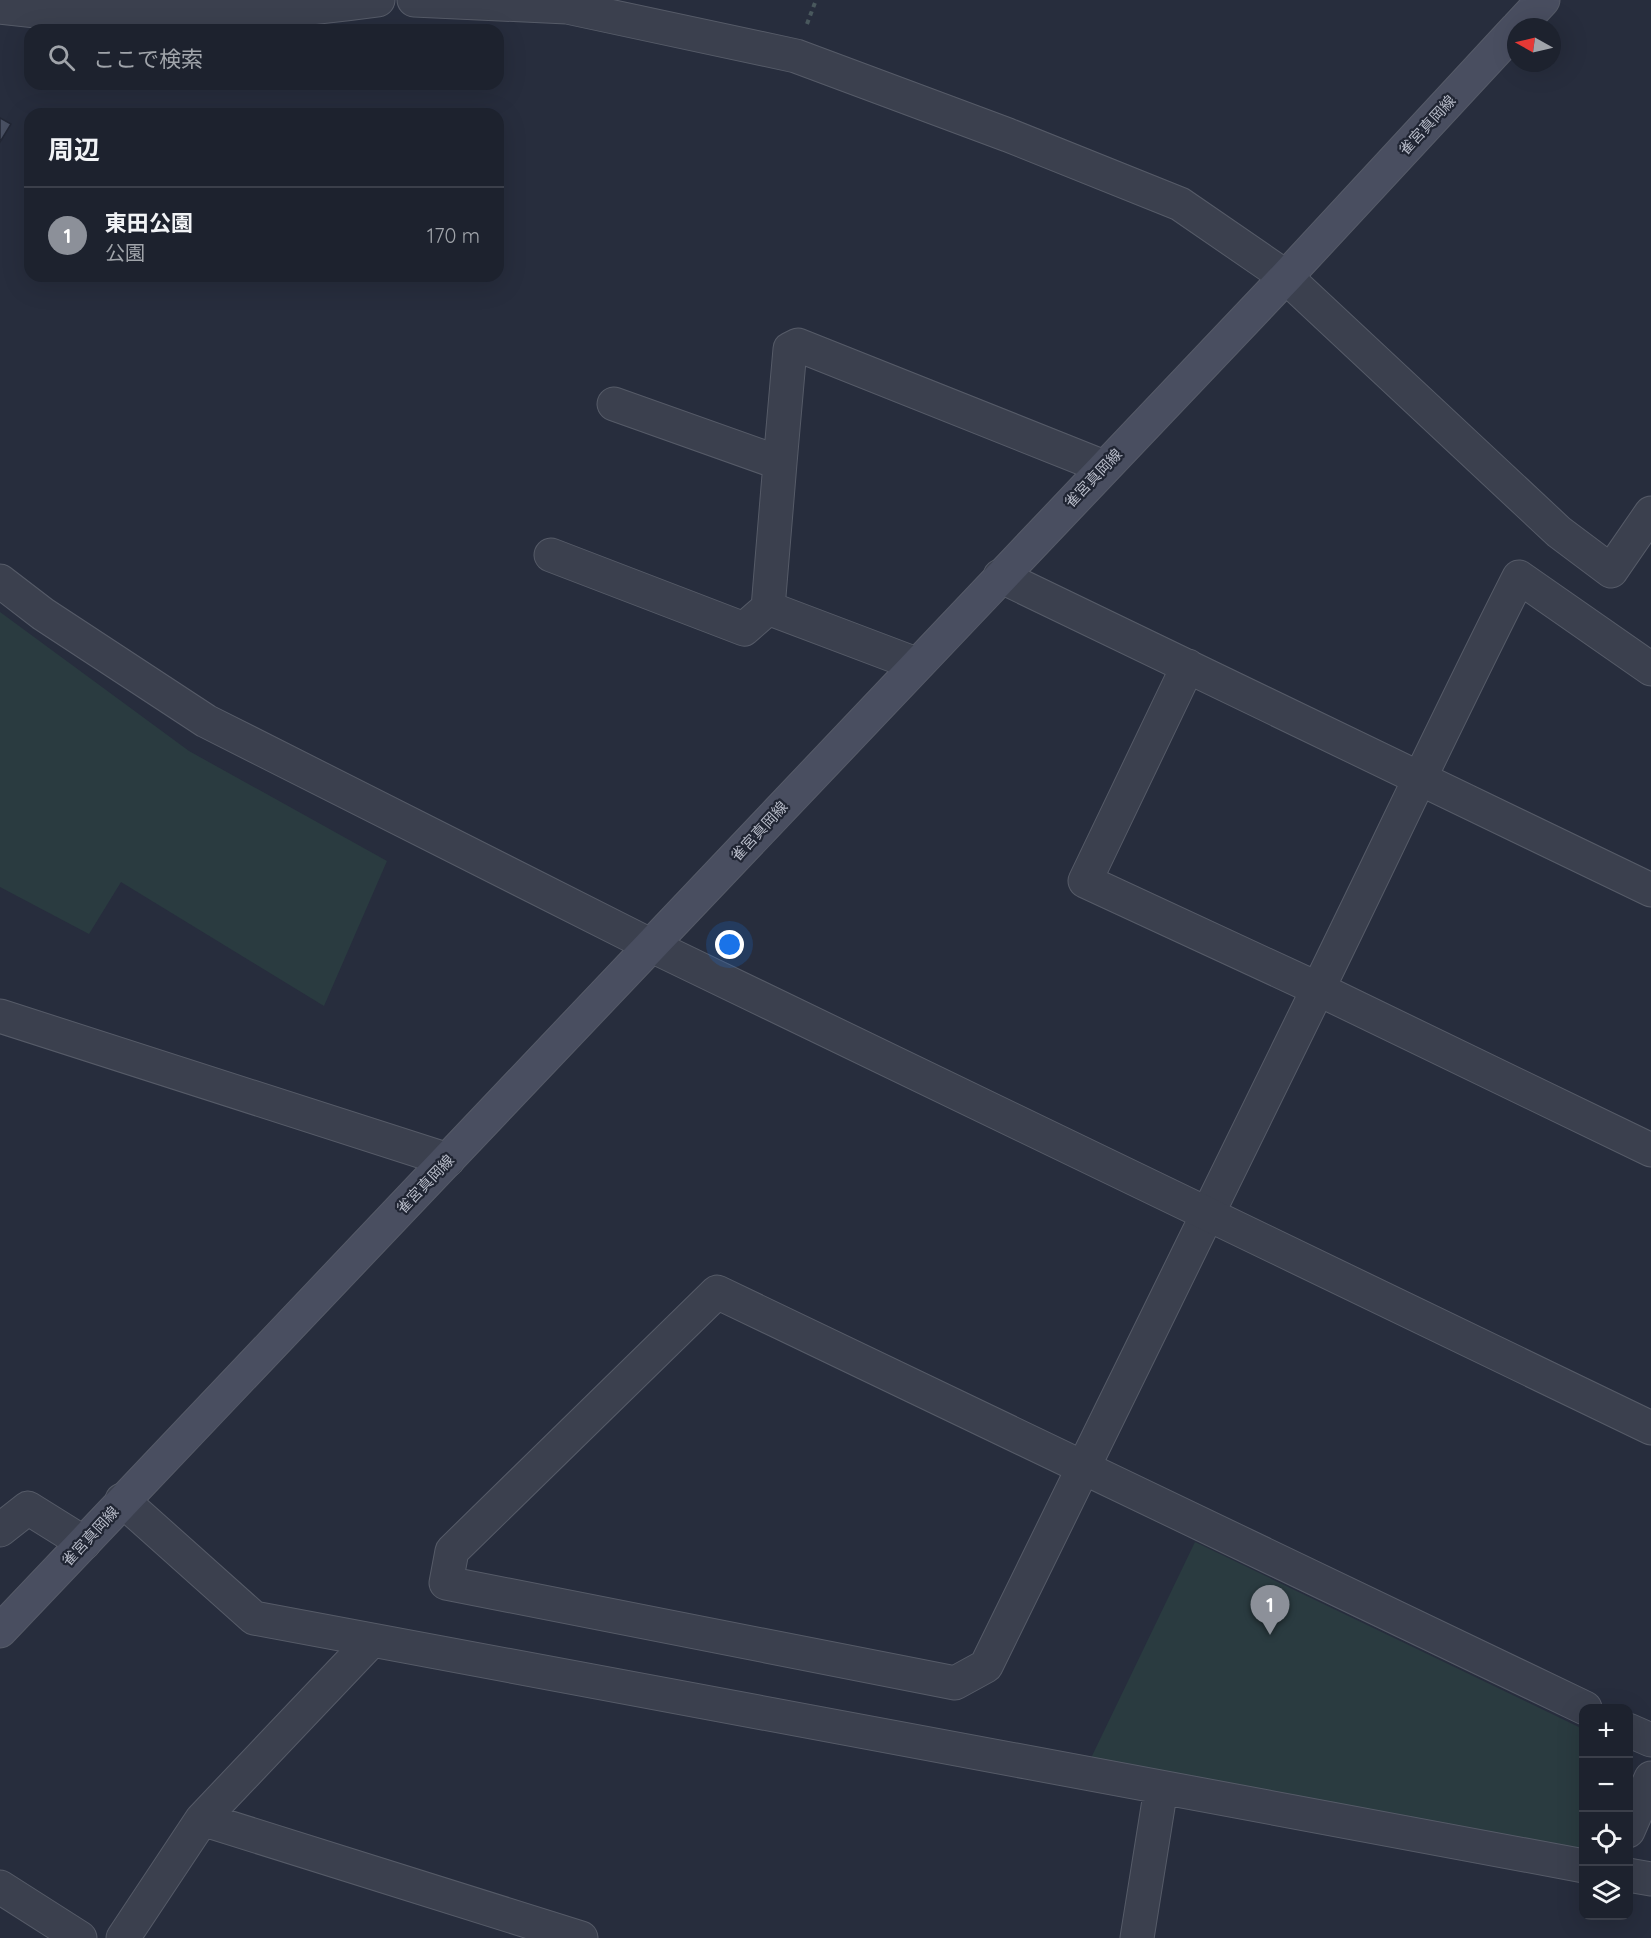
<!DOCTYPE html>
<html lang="ja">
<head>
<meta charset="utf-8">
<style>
	:root { --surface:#1d222e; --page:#252a36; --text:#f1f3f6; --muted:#a0a4aa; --line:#3b3f4a; --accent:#8c9099 }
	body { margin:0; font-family:Quicksand,"Noto Sans JP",sans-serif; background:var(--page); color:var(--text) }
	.controls { position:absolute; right:18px; bottom:18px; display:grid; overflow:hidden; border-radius:12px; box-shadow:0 6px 24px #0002 }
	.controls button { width:54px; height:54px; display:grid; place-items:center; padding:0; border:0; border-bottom:2px solid var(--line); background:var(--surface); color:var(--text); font:30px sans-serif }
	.compass { position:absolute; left:1507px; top:18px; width:54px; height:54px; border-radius:50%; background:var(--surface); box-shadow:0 6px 24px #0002; rotate:278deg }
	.you { position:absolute; left:730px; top:945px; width:21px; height:21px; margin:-15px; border:4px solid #fff; border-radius:50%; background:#1a73e8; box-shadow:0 0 0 9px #1a73e833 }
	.badge { display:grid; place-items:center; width:39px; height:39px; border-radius:50%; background:var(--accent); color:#fff; font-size:20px; font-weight:700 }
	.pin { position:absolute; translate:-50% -50px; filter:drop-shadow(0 2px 3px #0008) }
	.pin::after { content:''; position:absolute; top:32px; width:21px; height:18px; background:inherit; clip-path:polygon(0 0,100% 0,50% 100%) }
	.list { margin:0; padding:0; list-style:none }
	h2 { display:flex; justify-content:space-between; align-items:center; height:78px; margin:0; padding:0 24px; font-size:26px }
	h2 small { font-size:20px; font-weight:400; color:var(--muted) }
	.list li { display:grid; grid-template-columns:39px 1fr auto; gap:18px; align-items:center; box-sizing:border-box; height:96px; padding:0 24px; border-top:2px solid var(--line) }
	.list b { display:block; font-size:22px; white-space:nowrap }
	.list p { margin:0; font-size:20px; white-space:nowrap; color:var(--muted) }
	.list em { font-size:20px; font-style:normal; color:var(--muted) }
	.icon { flex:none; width:33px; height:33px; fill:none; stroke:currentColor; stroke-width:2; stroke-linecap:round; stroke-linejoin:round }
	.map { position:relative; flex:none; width:1651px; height:1938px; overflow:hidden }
	.search { position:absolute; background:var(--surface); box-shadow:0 6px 24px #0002; left:24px; top:24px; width:480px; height:66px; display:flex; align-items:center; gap:15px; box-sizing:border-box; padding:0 21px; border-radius:18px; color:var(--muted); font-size:22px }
	.panel { position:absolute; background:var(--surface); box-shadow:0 6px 24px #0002; left:24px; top:108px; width:480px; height:174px; border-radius:18px }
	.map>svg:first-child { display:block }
</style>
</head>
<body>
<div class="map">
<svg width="1651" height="1938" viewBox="0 0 1651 1938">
	<rect width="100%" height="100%" fill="#272d3d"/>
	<path fill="#2a3b40" d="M0 612 189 751 387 861 324 1006 121 882 89 934 0 887Z
		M1195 1542 1583 1729V1852L1091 1758Z"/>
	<path fill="#484f61" stroke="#222735" stroke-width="1.5" d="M0 118 11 124 0 142Z"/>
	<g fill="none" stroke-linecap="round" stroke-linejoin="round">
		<g stroke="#565b68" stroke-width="35">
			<path id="minor" d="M414 0 567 7 796 56 1008 135 1180 204 1286 277 1559 532 1611 571 1651 513
				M0 7C125 23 254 17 378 0
				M614 404 780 463 790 349 798 345 1104 467
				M551 555 744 629 768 608 916 664
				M1000 576 1651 890
				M768 608 780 463
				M1188 666 1085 881 1318 989 1651 1150
				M0 1016 448 1160
				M122 1500 254 1618 1584 1866
				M0 1530 28 1508 84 1543
				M1585 1708 717 1292 452 1551 446 1583 955 1683 986 1666C1096 1442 1207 1218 1316 993 1384 854 1449 715 1519 577L1651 669
				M1628 1730 1651 1740
				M202 1819 581 1938
				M1628 1831 1651 1778
				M1628 1875 1651 1879
				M0 1887 80 1938
				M123 1938 202 1819 372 1640
				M1137 1938 1161 1788"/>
		</g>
		<g stroke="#565b68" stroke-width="35">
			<path id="tertiary" d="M0 581 43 614 206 721 650 945 1651 1428"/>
		</g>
		<g stroke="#565b68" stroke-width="35">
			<path id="secondary" d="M1518 27 1543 0
				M0 1631 1286 277 1516 29"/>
		</g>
		<path stroke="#49585d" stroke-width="4" stroke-dasharray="4.5 4.5" stroke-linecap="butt" d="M807 24 816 0"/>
		<use href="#minor" stroke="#3b404e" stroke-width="33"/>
		<use href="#tertiary" stroke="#3b404e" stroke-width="33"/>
		<use href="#secondary" stroke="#494e60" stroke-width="33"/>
	</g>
	<g text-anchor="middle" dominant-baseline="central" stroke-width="4.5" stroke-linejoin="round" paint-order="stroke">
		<g font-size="15" fill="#b7bbc8" stroke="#202533">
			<text transform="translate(1427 125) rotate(-47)">雀宮真岡線</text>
			<text transform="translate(1093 478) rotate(-46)">雀宮真岡線</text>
			<text transform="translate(759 831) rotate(-47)">雀宮真岡線</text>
			<text transform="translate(425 1184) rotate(-46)">雀宮真岡線</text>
			<text transform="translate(90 1536) rotate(-47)">雀宮真岡線</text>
		</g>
	</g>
</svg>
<div class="controls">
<button>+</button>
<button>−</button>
<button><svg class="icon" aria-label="locate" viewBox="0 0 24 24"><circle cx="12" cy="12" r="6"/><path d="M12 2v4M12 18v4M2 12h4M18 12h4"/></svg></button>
<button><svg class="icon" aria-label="layers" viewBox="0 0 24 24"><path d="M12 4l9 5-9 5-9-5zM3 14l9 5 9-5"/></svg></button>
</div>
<svg class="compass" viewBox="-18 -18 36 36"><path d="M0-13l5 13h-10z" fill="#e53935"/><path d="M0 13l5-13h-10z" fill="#a0a4aa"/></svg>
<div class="you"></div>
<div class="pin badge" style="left:1270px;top:1635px">1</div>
<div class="search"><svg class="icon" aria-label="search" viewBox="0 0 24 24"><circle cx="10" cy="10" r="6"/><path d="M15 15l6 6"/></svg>ここで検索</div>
<section class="panel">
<h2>周辺<small></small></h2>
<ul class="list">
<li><span class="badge">1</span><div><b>東田公園</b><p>公園</p></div><em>170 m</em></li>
</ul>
</section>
</div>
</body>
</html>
